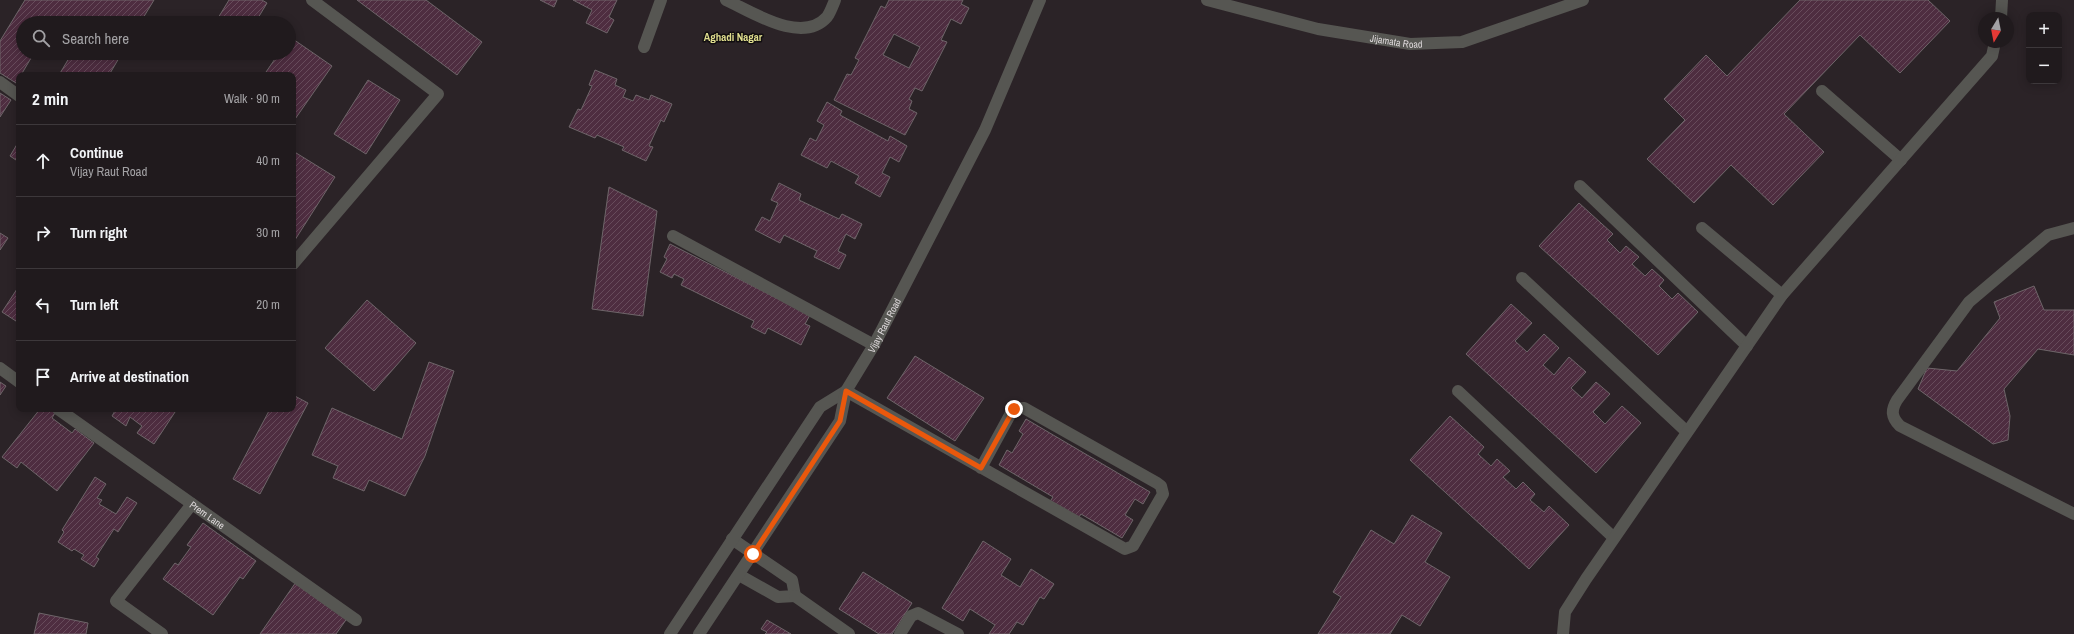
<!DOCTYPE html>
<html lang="en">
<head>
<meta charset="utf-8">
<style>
	:root { --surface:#201a1d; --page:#282326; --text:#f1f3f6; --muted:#a2a1a4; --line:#3d383b }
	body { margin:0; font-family:"Archivo Narrow",sans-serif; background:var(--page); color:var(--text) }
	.controls { position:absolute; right:12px; top:12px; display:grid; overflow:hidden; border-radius:8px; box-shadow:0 2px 10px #0003 }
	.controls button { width:36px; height:36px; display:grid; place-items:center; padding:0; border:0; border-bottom:1px solid var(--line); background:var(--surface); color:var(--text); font:20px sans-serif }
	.compass { position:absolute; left:1978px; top:12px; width:36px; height:36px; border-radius:50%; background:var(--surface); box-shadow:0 2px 10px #0003; rotate:190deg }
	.stop { position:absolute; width:12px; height:12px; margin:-9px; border:3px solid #ea580c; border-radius:50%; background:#fff }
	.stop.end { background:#ea580c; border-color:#fff; box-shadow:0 1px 4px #0008 }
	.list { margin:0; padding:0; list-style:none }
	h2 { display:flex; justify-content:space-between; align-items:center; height:52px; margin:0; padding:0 16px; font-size:17px }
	h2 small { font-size:13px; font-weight:400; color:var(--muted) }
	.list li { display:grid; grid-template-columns:26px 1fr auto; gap:12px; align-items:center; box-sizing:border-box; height:72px; padding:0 16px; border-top:1px solid var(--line) }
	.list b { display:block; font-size:15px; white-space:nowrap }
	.list p { margin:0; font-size:13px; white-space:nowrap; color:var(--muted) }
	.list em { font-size:13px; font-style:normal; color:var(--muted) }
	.icon { flex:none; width:22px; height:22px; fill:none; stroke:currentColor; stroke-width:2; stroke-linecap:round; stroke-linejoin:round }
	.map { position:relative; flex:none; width:2074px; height:634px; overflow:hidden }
	.search { position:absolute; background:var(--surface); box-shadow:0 2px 10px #0003; left:16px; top:16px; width:280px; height:44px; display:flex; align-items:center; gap:10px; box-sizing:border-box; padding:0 14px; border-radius:22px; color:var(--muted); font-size:15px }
	.panel { position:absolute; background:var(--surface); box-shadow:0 2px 10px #0003; left:16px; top:72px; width:280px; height:340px; border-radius:8px }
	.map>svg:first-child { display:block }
</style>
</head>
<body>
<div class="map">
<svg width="2074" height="634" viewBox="0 0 2074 634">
	<defs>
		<pattern id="building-hatch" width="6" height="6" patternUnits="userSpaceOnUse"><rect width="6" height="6" fill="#4e2d40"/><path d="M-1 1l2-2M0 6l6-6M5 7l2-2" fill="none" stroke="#674b5b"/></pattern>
	</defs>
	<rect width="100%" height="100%" fill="#2b2327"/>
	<path fill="url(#building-hatch)" stroke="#6e6569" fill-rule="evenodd" d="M25 0H154L140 23H63L55 18 52 23H23V53H34L21 75H19L16 83 0 73V41Z
		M229 0H262L267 3 255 23H215Z
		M357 0H426L482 42 457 75Z
		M540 0H557L554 7Z
		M573 0H617L609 17 614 20 607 33 586 23 592 10Z
		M889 0H963L961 4 969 8 961 24 951 19 941 40 947 42 922 91 915 88 909 99 912 101 909 109 917 113 905 135 834 100 847 74 851 75 859 60 855 58 881 6 885 8ZM894 34 920 47 909 68 883 55Z
		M1800 0H1928L1950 21 1900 73 1860 35 1784 114 1824 152 1773 205 1731 165 1694 203 1647 159 1685 120 1664 99 1706 55 1727 76Z
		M290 37 332 66 293 122V75H264L279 53H289Z
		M72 53H122L109 75H59Z
		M595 70 617 79 615 85 626 90 623 97 633 101 636 95 649 100 651 95 672 104 664 122 661 120 649 146 653 147 646 161 622 150 624 147 597 135 595 138 569 127 578 109 581 110 592 86 589 85Z
		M368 80 400 100 366 154 334 134Z
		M0 93 11 100 0 117Z
		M827 102 842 111 840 115 888 141 890 136 907 146 899 162 890 157 882 173 890 177 880 197 855 183 859 176 831 161 827 168 801 155 810 138 816 141 824 125 817 121Z
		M19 141V162L10 156Z
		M293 151 335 177 293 243Z
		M779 183 801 194 799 200 839 219 842 214 862 224 855 239 846 234 838 251 846 255 839 269 814 257 817 251 784 235 780 243 755 230 762 217 770 221 778 203 771 200Z
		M609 187 657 211 643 316 592 309Z
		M1579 203 1613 234 1607 240 1620 253 1626 246 1639 257 1632 264 1645 276 1652 269 1664 280 1659 286 1672 299 1678 293 1698 312 1658 355 1539 246Z
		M0 233 8 238 0 250Z
		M670 244 810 315 805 324 810 326 801 345 768 328 765 334 751 327 754 321 681 285 684 279 674 274 672 278 660 272 667 259 664 257Z
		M19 286V323L2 312Z
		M2034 286 2044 310H2074V355L2038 349 2004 389 2010 416 2008 440 1993 444 1918 389 1927 368 1957 371 2000 318 1994 302Z
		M367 300 416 343 374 391 325 348Z
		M1511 304 1532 323 1515 341 1527 352 1544 334 1559 348 1543 365 1554 375 1569 357 1586 372 1571 388 1582 398 1596 382 1610 394 1593 412 1605 424 1622 406 1641 423 1596 473 1466 354Z
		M915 356 984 398 955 441 887 398Z
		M429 362 454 371 425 456 405 496 369 480 364 491 333 478 338 466 312 455 332 408 402 439Z
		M0 382 6 386 0 395Z
		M293 395 308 403 260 494 233 479 270 409H293Z
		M40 409H50L55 413 52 418 72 433 75 429 94 443 57 491 21 462 17 468 2 457Z
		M116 409H177L154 444 137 433 142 426 130 417 126 426 112 416Z
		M1450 416 1484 447 1478 454 1491 466 1497 459 1510 471 1503 477 1516 489 1523 482 1535 494 1530 500 1544 512 1549 506 1569 525 1529 569 1410 460Z
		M1026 419 1150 492 1143 504 1135 499 1125 515 1133 520 1122 538 1081 514 1077 520 1049 503 1053 497 999 465 1007 450 1012 453 1023 434 1019 431Z
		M95 477 106 484 97 498 102 500 99 504 116 514 127 497 137 503 118 532 114 529 96 557 99 559 94 567 81 559 84 555 74 549 72 551 58 542 64 532 62 530Z
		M1412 515 1442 533 1425 562 1450 577 1420 626 1402 615 1390 634H1318L1341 597 1333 592 1371 530 1394 544Z
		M203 523 256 561 243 579 240 577 213 615 163 579 175 563 178 565 191 547 187 545Z
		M983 541 1011 559 1001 575 1020 587 1031 569 1054 584 1044 599 1040 597 1023 625 1017 622 1009 634H989L995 625 970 609 963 621 942 608Z
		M863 572 912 603 892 634H879L839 609Z
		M296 582 348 617 336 634H260Z
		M39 613 88 623 86 634H34Z
		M767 620 791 634H765L767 632 761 629Z"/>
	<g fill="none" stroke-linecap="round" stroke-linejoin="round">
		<g stroke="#565652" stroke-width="12">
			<path d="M726 0C752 12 802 45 827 17 830 13 833 5 835 0"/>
			<path id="s1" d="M1207 0 1318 29 1410 44 1462 42 1583 0"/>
			<path d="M2001 18 2002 0"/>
			<path d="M644 47 661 0"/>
			<path d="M0 82 19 96"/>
			<path d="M1822 91 1901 160"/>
			<path d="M1580 186 1747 346"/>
			<path d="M1702 228 1782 295"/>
			<path d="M2074 228 2048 235 1969 302 1897 400C1891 410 1891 417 1900 426L2074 514"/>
			<path d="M673 236 874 345"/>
			<path d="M293 264 438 94 312 0"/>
			<path d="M1522 278 1687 432"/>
			<path d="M0 368 19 382"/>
			<path d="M846 391 1125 549 1133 546 1163 494 1161 486 1157 483 1024 408 1014 409 1011 413 981 468"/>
			<path d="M1458 391 1614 538"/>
			<path id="s2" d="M58 409 356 620"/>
			<path d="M732 539 792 580 795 596 778 597 739 575"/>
			<path d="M795 596 849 634"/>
			<path d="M162 634 116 601 192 504"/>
			<path d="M670 634 820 407 846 391"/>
			<path id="s3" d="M699 634 840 421 846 391 874 345 985 130 1040 0"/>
			<path d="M900 634 911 616 918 613 958 634"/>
			<path d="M1563 634 1565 612 1586 579 1782 295 1992 56 1995 42"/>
		</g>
	</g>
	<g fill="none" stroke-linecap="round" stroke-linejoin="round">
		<path stroke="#ea580c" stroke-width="5" d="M753 554 840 421 846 391 981 468 1014 409"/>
	</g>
	<g text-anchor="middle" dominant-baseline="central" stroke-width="3" stroke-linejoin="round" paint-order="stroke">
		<g font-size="10" fill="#ddd8da" stroke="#110e10">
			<text stroke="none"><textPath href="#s1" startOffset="194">Jijamata Road</textPath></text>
			<text stroke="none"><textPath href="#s3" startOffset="362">Vijay Raut Road</textPath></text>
			<text stroke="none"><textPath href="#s2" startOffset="183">Prem Lane</textPath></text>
		</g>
		<g font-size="11" font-weight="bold" fill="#dfdd8e" stroke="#110e10">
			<text x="733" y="37">Aghadi Nagar</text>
		</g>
	</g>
</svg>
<div class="controls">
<button>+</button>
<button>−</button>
</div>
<svg class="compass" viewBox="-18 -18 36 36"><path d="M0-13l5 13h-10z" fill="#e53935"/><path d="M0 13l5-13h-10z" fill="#a2a1a4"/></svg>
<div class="stop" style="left:753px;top:554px"></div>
<div class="stop end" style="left:1014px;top:409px"></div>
<div class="search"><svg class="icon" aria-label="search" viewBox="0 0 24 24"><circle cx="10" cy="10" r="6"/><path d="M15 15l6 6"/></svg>Search here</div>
<section class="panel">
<h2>2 min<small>Walk · 90 m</small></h2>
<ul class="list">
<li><svg class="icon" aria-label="ahead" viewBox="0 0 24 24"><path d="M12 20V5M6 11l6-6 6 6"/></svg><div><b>Continue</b><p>Vijay Raut Road</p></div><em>40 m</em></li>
<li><svg class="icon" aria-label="right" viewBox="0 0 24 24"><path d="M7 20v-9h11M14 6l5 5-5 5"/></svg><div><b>Turn right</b></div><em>30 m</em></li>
<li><svg class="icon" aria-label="left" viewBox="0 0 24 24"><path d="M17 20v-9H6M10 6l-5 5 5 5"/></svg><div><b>Turn left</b></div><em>20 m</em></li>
<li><svg class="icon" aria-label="arrive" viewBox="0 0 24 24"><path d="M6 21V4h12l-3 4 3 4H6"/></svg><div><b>Arrive at destination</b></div></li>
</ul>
</section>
</div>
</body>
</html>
